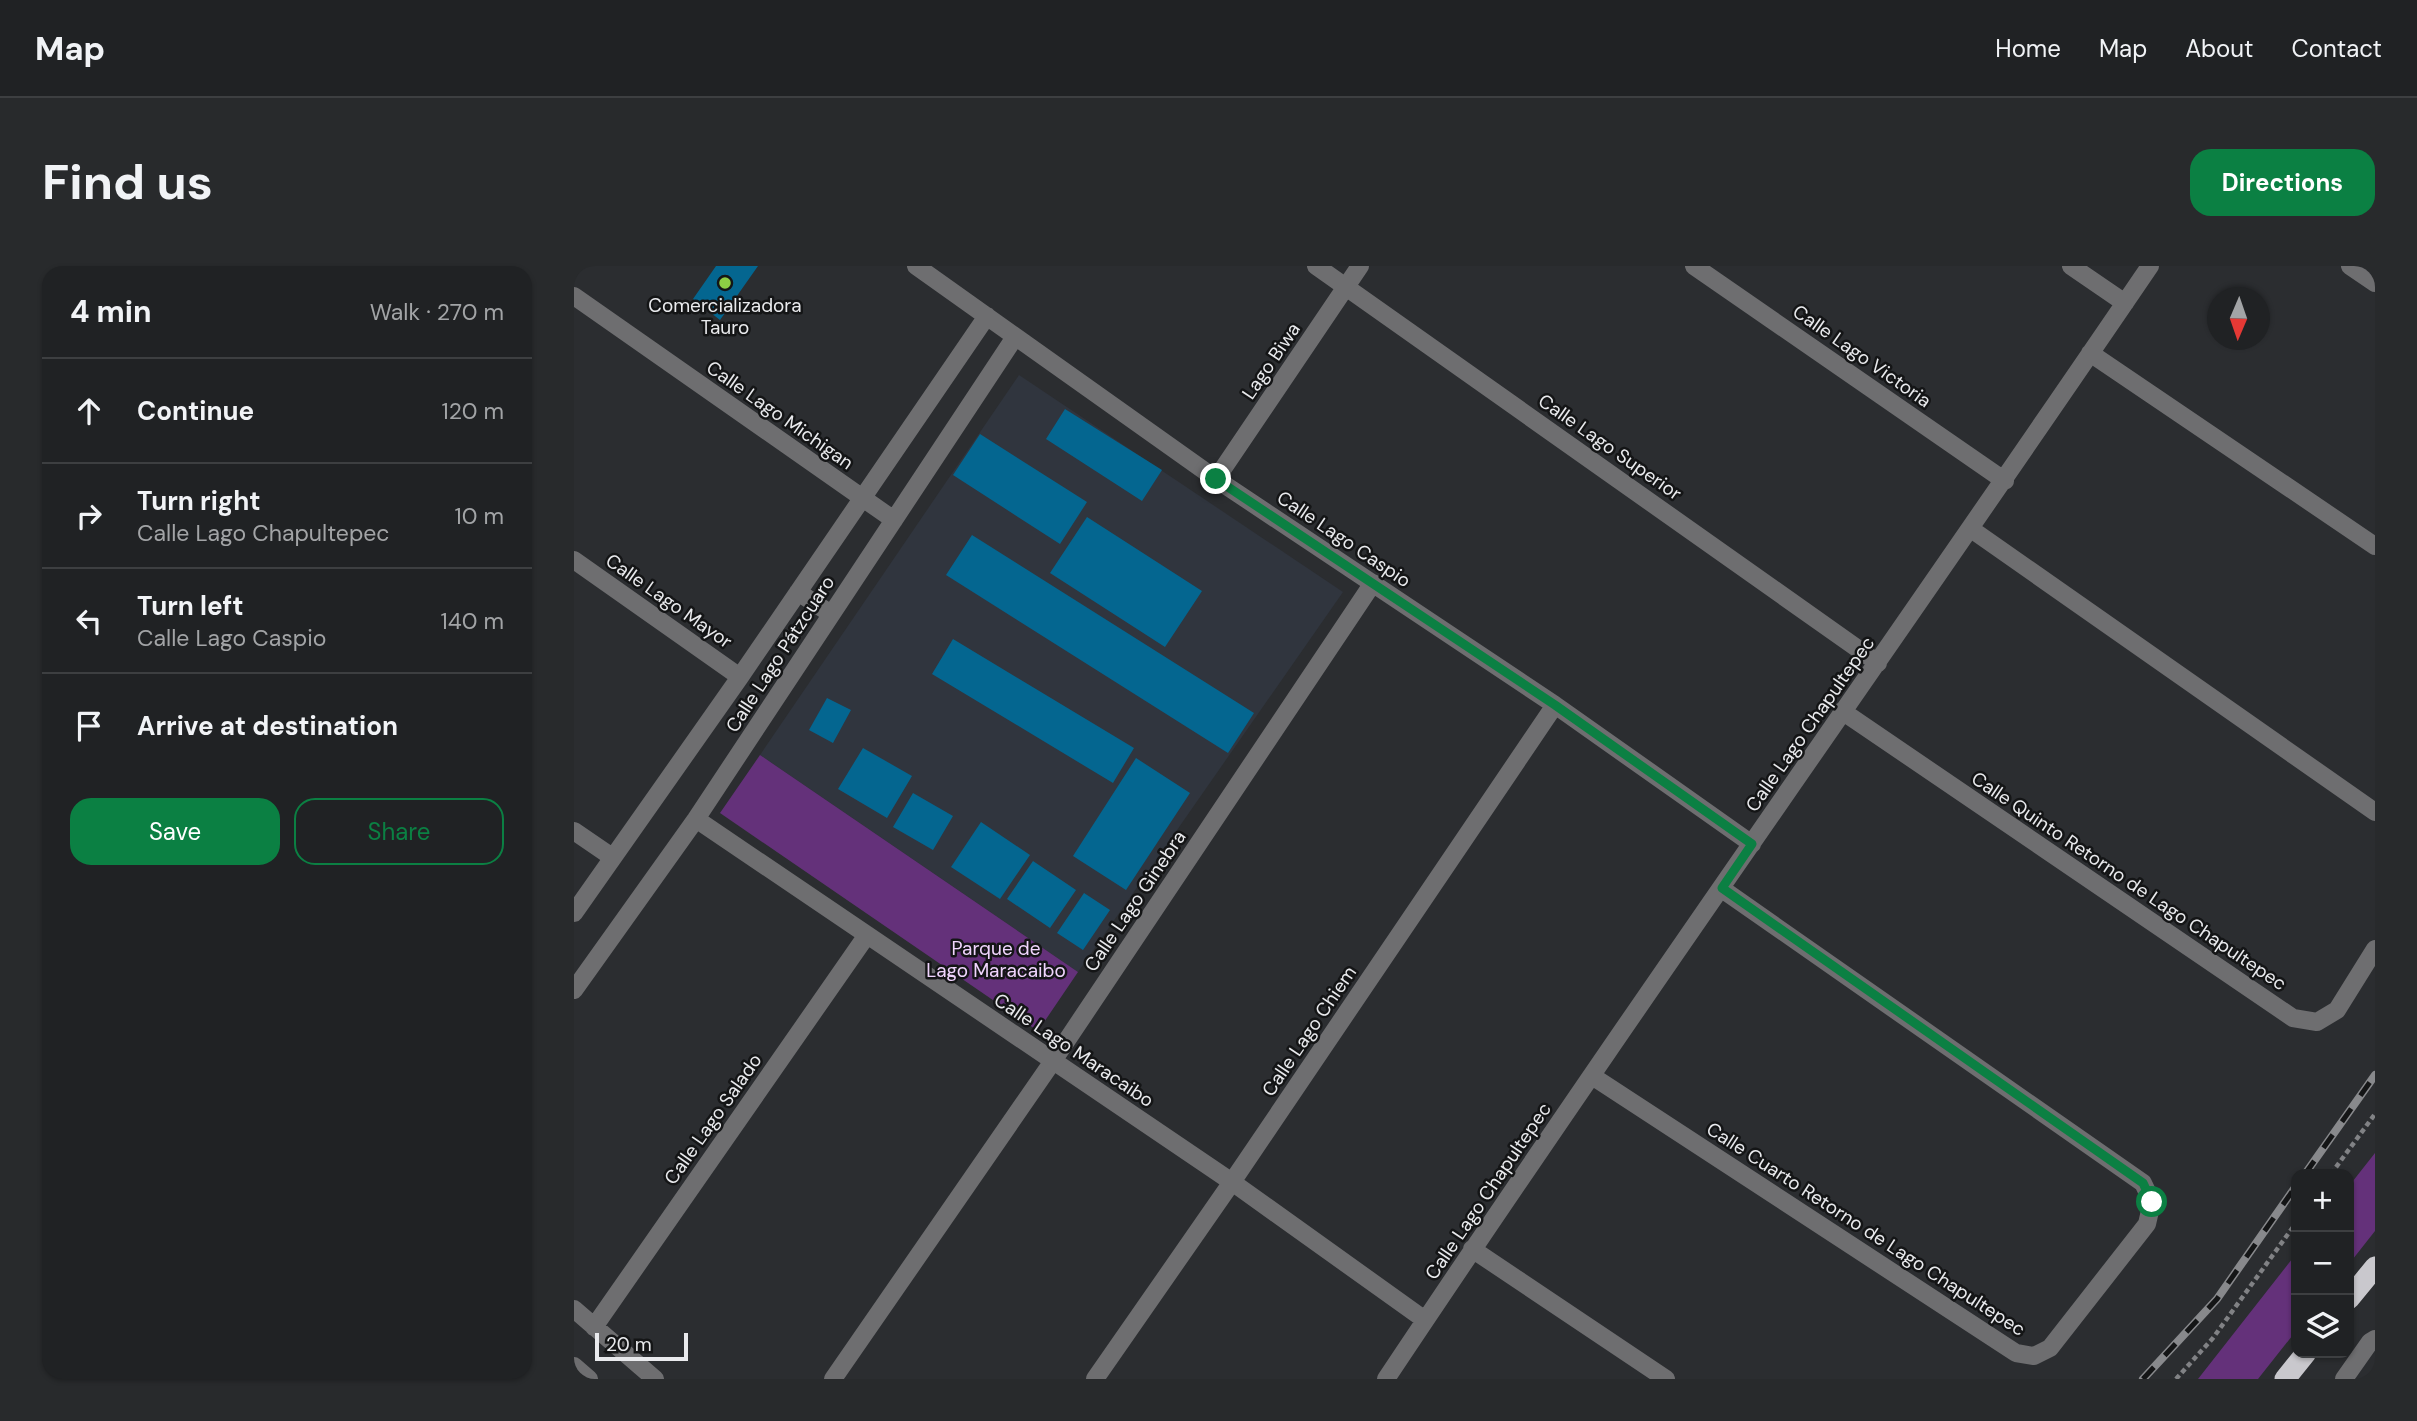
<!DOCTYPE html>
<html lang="en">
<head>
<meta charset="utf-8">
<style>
	:root { --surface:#202224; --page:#282a2c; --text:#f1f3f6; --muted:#a2a4a6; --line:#3d3f41; --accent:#0b8043 }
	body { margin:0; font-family:"DM Sans",sans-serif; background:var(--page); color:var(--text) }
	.controls { position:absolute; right:21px; bottom:21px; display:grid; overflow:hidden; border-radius:14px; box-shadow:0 2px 5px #0004 }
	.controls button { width:63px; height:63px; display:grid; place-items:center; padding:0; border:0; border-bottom:2px solid var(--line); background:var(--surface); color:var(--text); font:35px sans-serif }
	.compass { position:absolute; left:1633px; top:21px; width:63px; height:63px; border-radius:50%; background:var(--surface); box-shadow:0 2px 5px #0004; rotate:182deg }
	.scale { position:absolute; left:21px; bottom:18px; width:93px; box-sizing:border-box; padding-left:7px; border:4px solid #e9eaed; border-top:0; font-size:19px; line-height:24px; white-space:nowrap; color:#e9eaed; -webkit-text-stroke:5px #141516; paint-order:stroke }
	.stop { position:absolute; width:21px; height:21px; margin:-16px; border:5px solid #0b8043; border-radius:50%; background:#fff }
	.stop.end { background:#0b8043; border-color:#fff; box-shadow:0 2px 7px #0008 }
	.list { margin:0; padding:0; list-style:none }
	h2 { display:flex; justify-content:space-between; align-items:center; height:91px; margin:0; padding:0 28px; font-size:30px }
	h2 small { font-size:23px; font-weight:400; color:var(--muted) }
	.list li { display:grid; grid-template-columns:46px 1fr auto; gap:21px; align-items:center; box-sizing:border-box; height:105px; padding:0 28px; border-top:2px solid var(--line) }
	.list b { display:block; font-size:26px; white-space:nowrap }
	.list p { margin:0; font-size:23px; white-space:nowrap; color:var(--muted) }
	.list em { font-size:23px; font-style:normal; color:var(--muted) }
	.actions { display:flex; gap:14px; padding:21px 28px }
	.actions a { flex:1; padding:16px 0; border:2px solid var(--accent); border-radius:21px; text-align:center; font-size:24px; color:var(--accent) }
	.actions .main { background:var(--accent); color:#fff }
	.icon { flex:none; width:38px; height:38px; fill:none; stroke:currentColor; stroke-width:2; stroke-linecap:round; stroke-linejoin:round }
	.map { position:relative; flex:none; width:1801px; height:1113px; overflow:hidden; border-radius:21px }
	header { display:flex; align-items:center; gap:42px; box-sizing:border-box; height:98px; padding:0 35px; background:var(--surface); border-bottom:2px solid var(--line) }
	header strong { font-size:33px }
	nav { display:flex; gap:38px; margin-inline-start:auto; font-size:24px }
	.intro { display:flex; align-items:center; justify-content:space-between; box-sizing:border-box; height:168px; padding:0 42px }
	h1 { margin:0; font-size:49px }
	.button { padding:18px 32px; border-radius:21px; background:var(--accent); color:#fff; font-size:24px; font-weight:700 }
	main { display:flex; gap:42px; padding:0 42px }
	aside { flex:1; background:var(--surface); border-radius:21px; box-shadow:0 2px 5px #0004 }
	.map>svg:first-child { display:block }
</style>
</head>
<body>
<header>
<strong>Map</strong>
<nav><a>Home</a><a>Map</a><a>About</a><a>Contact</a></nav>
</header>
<div class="intro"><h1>Find us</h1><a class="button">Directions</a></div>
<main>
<aside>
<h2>4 min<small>Walk · 270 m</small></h2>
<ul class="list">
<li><svg class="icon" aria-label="ahead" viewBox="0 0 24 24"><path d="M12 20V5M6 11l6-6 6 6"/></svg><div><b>Continue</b></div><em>120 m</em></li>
<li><svg class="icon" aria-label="right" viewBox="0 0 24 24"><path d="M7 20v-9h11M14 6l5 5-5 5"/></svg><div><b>Turn right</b><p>Calle Lago Chapultepec</p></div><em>10 m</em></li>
<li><svg class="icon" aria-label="left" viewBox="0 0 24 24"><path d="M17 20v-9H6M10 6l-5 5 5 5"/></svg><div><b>Turn left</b><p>Calle Lago Caspio</p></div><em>140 m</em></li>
<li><svg class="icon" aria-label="arrive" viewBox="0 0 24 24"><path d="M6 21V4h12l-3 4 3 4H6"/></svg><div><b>Arrive at destination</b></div></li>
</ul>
<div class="actions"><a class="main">Save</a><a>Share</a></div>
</aside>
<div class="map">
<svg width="1801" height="1113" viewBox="0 0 1801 1113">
	<rect width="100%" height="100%" fill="#2b2d30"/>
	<path fill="#30353e" d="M445 109 769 326 504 706 186 489Z"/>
	<path fill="#64317a" d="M186 489 504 706 464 765 146 547Z
		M1801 887V965L1775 998V920Z
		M1722 988V1065L1684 1113H1624Z"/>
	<path fill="#046690" d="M142 0H184L146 54 119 33Z
		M491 143 588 204 568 235 472 173Z
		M406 168 513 236 486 278 379 209Z
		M513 251 628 325 591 381 476 307Z
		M398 269 680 447 654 487 372 309Z
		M379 373 560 482 539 517 358 408Z
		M253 432 277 444 259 477 235 464Z
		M289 482 338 510 313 552 264 523Z
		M562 492 616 527 552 624 499 590Z
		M339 527 379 550 359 584 319 561Z
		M407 556 456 589 426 633 377 601Z
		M459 595 502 624 476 662 433 633Z
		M510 627 536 644 509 684 483 667Z"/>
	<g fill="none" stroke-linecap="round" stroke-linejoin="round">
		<path stroke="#818285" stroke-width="4.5" stroke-dasharray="5 3.5" stroke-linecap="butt" d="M1757 908 1801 848
			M1602 1113 1639 1072 1722 957"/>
		<path stroke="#6e6e70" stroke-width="18" d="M342 0 642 213 981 439 1178 578
			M742 0 1304 397
			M1120 0 1431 215
			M1497 0 1551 37
			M1776 0 1801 17
			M0 30 320 254
			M1516 87 1801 280
			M642 213 786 0
			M1397 263 1801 546
			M0 294 166 411
			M224 326 257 348
			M1268 445 1719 752 1743 756 1763 744 1801 683
			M122 553 658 916 851 1054
			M0 565 38 591
			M0 647 166 411 413 50
			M0 724 122 553 441 71
			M1018 810 1442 1087 1460 1090 1476 1082 1573 958 1578 936 1569 917 1148 623
			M898 983 1092 1113
			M0 1043 81 1113
			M20 1061 293 669
			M0 1100 15 1113
			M259 1113 479 795 799 317
			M521 1113 658 916 981 439
			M812 1113C1062 738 1323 372 1576 0
			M1770 1113 1796 1076 1801 1073"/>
		<path stroke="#c9c8cd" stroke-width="21" d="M1775 1033 1801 1001
			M1711 1113 1732 1087"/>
		<g stroke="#88898c" stroke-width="8">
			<path id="rail" d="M1731 908 1801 809
				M1569 1113 1643 1033 1722 920"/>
		</g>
		<use href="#rail" stroke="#141516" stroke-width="5" stroke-dasharray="16" stroke-linecap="butt"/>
	</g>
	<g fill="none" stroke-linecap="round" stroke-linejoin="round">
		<path stroke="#0b8043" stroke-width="9" d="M642 213 981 439 1178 578 1148 622 1569 917 1578 936"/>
	</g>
	<circle fill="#8dce44" stroke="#141516" stroke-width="2.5" cx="151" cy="17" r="7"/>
	<g text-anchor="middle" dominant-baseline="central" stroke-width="5" stroke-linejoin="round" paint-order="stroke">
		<g font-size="19" fill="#e9eaed" stroke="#141516">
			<text x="151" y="39">Comercializadora<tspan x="151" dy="22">Tauro</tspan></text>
		</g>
		<g font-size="19" fill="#e9eaed" stroke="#141516">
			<text transform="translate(1288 90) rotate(35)">Calle Lago Victoria</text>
			<text transform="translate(697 95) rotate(-56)">Lago Biwa</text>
			<text transform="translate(206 149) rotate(35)">Calle Lago Michigan</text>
			<text transform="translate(1036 181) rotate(35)">Calle Lago Superior</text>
			<text transform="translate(770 273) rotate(34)">Calle Lago Caspio</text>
			<text transform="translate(95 335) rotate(35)">Calle Lago Mayor</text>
			<text transform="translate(206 388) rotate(-57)">Calle Lago Pátzcuaro</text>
			<text transform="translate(1236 458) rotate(-55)">Calle Lago Chapultepec</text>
			<text transform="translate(1555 615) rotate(34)">Calle Quinto Retorno de Lago Chapultepec</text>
			<text transform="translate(561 635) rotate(-56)">Calle Lago Ginebra</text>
			<text transform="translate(735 765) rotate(-56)">Calle Lago Chiem</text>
			<text transform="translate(500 784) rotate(34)">Calle Lago Maracaibo</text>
			<text transform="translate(139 853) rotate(-55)">Calle Lago Salado</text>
			<text transform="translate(914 925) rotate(-56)">Calle Lago Chapultepec</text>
			<text transform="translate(1292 963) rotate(33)">Calle Cuarto Retorno de Lago Chapultepec</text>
		</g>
		<g font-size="19" fill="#f1d5fe" stroke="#141516">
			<text x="422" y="682">Parque de<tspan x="422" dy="22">Lago Maracaibo</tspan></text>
		</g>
	</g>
</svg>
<div class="controls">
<button>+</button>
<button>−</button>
<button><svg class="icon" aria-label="layers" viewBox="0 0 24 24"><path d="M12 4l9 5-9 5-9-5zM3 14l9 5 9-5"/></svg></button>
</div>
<svg class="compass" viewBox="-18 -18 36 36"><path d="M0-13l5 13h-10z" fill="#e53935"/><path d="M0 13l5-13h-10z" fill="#a2a4a6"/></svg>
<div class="scale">20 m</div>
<div class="stop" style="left:1578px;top:936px"></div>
<div class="stop end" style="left:642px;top:213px"></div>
</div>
</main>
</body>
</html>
